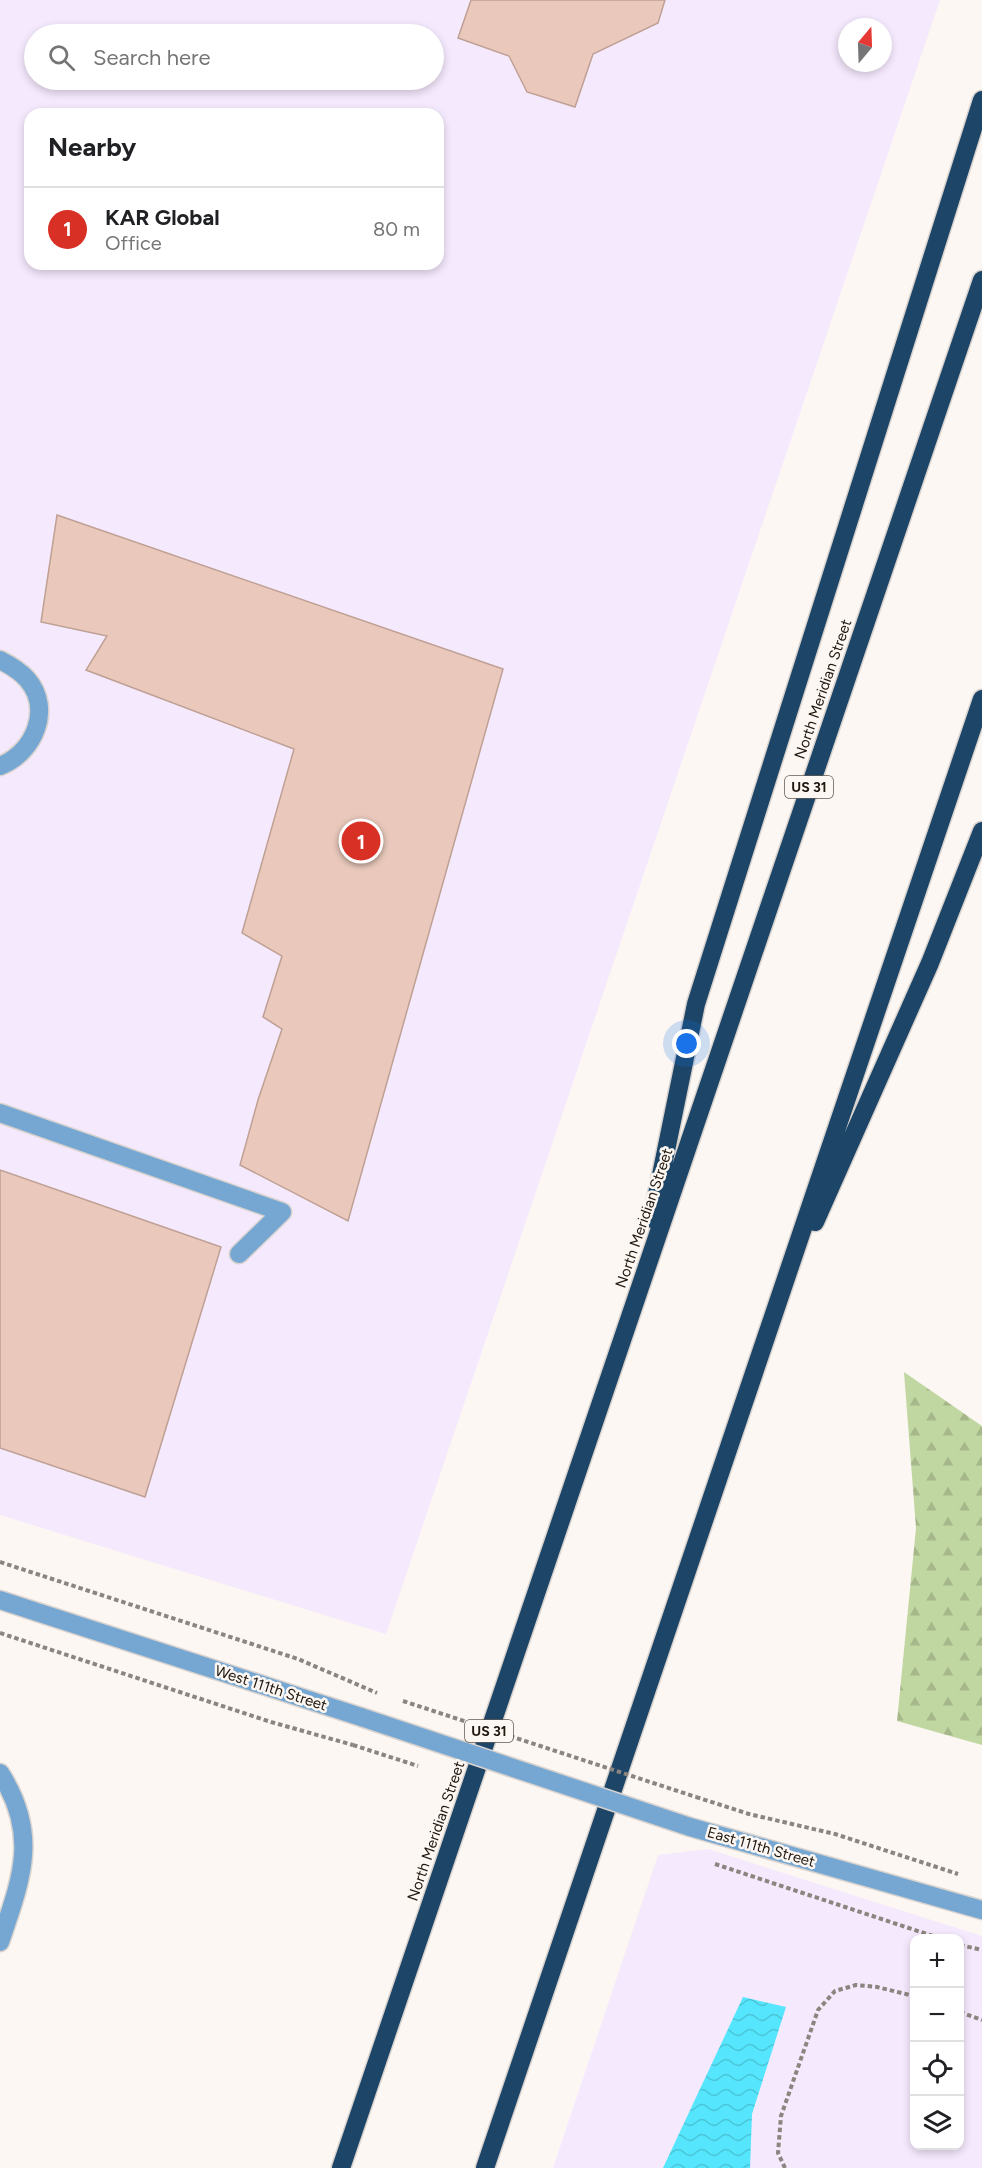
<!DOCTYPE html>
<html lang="en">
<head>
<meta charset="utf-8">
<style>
	:root { --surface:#fff; --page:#f2f2f2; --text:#202124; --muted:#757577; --line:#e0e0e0; --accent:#d93025 }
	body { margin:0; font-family:Figtree,sans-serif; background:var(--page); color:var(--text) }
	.controls { position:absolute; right:18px; bottom:18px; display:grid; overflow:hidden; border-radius:12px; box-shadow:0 3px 9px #0003 }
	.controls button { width:54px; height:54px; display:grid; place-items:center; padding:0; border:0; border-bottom:2px solid var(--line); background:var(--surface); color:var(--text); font:30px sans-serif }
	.compass { position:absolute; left:838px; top:18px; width:54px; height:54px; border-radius:50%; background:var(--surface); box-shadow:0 3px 9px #0003; rotate:19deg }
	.you { position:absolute; left:687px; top:1044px; width:21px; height:21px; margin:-15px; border:4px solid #fff; border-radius:50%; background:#1a73e8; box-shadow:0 0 0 9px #1a73e833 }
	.badge { display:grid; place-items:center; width:39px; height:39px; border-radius:50%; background:var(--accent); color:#fff; font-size:20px; font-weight:700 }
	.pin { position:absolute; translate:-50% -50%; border:3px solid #fff; box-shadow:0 2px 6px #0006 }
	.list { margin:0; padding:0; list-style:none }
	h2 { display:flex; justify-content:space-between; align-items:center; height:78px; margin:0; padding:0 24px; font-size:26px }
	h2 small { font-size:20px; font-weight:400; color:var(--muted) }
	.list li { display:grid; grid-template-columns:39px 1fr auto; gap:18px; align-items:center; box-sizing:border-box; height:84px; padding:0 24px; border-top:2px solid var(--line) }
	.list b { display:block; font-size:22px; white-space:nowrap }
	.list p { margin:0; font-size:20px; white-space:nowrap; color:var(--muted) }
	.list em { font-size:20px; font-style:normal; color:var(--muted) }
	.icon { flex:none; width:33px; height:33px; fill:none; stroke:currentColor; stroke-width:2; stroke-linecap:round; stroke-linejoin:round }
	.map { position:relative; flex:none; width:982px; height:2168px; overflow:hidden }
	.search { position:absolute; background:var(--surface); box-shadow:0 3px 9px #0003; left:24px; top:24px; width:420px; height:66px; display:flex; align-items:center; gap:15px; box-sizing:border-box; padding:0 21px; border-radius:33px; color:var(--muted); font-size:22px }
	.panel { position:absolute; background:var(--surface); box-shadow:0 3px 9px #0003; left:24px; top:108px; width:420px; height:162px; border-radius:18px }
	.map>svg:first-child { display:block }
</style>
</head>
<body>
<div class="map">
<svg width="982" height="2168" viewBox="0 0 982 2168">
	<defs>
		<pattern id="forest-firs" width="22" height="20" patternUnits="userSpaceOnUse" patternTransform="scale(1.5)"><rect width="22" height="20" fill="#c1d7a2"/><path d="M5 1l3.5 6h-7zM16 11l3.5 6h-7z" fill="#a6b88a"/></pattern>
		<pattern id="water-waves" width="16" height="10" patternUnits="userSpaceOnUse" patternTransform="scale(1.5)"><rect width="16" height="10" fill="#55e6fd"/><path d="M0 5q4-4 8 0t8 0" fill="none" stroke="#4ac5d8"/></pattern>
	</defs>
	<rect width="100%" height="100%" fill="#fcf7f3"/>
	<path fill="#f5e9fd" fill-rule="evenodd" d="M0 0H940L386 1634 0 1515ZM847 27H883V63H847ZM34 34H434V80H34ZM30 114H438V264H30Z
		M708 1849 982 1936V2168H553L658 1855ZM914 1938H960V2146H914Z"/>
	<path fill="url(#forest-firs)" d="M904 1372 982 1426V1745L897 1721 916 1528Z"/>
	<path fill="url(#water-waves)" d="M743 1997 786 2007 752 2114 750 2168H663Z"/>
	<path fill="#eac9bc" stroke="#bfa094" stroke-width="1.5" d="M471 0H665L658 23 593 54 575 107 527 92 509 56 458 38Z
		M57 515 503 669 348 1221 240 1165 258 1100 282 1029 263 1017 282 956 242 933 294 749 86 670 107 636 41 622Z
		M0 1170 221 1247 145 1497 0 1448Z"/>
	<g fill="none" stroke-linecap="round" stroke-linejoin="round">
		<g stroke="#d9d3cf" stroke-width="21">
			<path id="minor" d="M0 660C10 665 19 670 27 679 53 709 34 753 0 766
				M0 1113 282 1212 239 1254
				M0 1600 361 1717
				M0 1773C40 1835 21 1880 0 1942
				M690 1827 982 1910"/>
		</g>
		<g stroke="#d9d3cf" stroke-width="21">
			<path id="highway" d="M652 1219 696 1004 982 100
				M815 1222 930 963 982 831
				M341 2168 982 280
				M485 2168 982 699"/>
		</g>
		<path stroke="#8c857f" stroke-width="4" stroke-dasharray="4.5 3" stroke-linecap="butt" d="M0 1562 298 1659 377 1693
			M0 1633 271 1722 353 1745
			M696 1797 749 1814 835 1834 958 1874
			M715 1864 939 1938
			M960 1945 982 1950
			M960 2012 982 2020
			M785 2168 778 2153 781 2116 818 2010 835 1991 856 1985 877 1987 914 1996"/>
		<use href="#minor" stroke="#76a7d3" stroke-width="18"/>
		<use href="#highway" stroke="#1c4567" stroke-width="18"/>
		<g stroke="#d9d3cf" stroke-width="21" stroke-linecap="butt">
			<path id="minor-bridge" d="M361 1717 690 1827"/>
		</g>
		<path stroke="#8c857f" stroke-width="4" stroke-dasharray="4.5 3" stroke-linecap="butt" d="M403 1701 696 1797
			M353 1745 418 1766"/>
		<use href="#minor-bridge" stroke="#76a7d3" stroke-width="18"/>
	</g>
	<g text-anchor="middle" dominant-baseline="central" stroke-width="5" stroke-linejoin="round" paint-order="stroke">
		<g fill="#fcf7f3" stroke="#625a53" stroke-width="1.5">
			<rect x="785" y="776" width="48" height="22" rx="4.5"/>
			<rect x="465" y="1720" width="48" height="22" rx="4.5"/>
		</g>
		<g font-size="14" font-weight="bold" fill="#20170f">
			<text x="809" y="787">US 31</text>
			<text x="489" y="1731">US 31</text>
		</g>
		<g font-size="15" fill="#20170f" stroke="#fcf7f3">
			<text transform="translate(823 689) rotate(-71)">North Meridian Street</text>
			<text transform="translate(644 1218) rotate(-71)">North Meridian Street</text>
			<text transform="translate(271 1688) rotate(18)">West 111th Street</text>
			<text transform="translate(436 1831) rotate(-71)">North Meridian Street</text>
			<text transform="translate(761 1847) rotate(16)">East 111th Street</text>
		</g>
	</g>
</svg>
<div class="controls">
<button>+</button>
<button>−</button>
<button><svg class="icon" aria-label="locate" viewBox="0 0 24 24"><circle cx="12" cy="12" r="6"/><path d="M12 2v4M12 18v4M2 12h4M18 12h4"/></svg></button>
<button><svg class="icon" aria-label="layers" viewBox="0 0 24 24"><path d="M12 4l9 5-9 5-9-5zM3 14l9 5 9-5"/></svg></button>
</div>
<svg class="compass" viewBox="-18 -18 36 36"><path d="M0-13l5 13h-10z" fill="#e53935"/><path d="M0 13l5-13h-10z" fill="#757577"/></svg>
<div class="you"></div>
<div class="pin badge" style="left:361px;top:841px">1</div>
<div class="search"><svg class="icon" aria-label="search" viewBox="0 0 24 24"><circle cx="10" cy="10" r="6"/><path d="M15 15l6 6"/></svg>Search here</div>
<section class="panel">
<h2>Nearby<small></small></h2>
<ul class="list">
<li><span class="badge">1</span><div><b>KAR Global</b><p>Office</p></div><em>80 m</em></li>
</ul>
</section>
</div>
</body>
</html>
